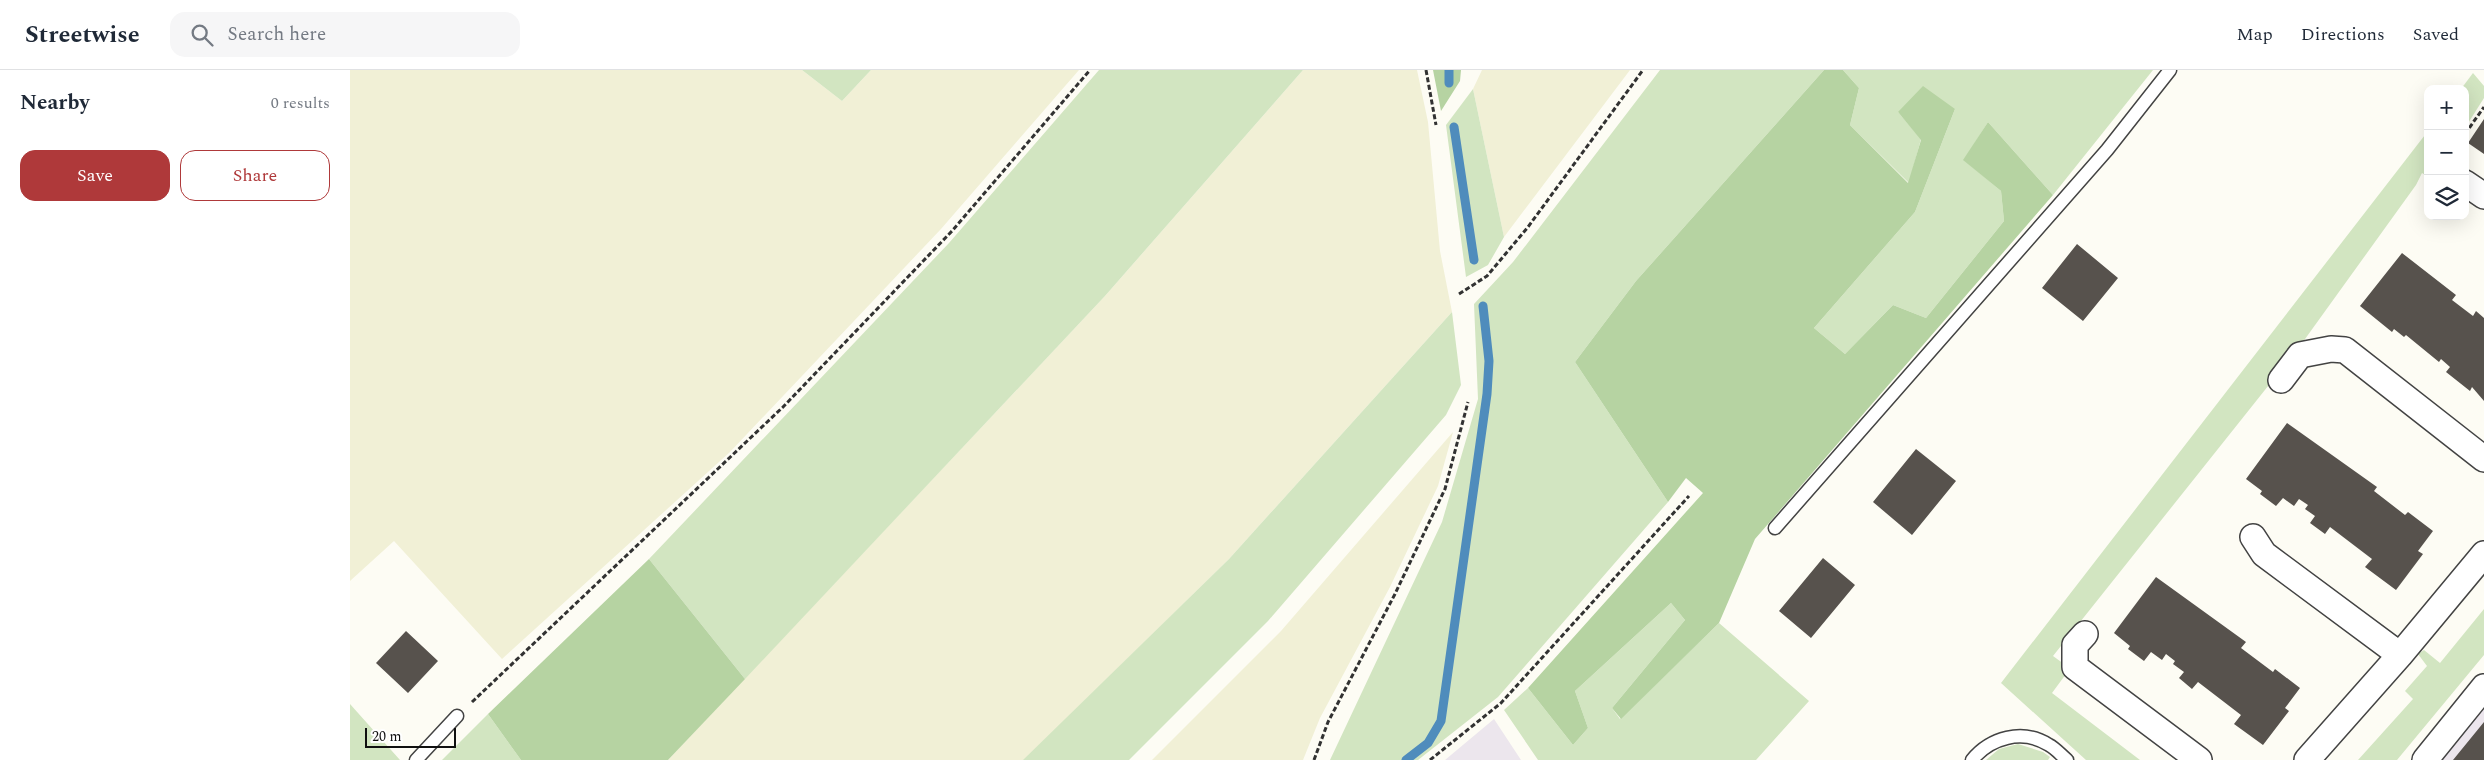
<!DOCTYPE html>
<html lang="en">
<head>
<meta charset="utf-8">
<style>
	:root { --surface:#fff; --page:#f6f6f7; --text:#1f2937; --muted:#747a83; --line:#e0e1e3; --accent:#af393a }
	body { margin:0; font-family:Spectral,serif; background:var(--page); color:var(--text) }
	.controls { position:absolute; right:15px; top:15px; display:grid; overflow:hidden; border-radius:10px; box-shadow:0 5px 20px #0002 }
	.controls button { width:45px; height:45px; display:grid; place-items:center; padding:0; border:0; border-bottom:1px solid var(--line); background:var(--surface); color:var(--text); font:25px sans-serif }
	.scale { position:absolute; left:15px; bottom:12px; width:91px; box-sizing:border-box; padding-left:5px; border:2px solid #101010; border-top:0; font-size:14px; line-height:18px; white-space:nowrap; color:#101010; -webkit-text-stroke:4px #fff; paint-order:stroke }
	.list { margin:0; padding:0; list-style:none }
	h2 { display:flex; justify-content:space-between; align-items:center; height:65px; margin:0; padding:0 20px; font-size:21px }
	h2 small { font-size:16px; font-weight:400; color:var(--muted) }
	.actions { display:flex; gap:10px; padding:15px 20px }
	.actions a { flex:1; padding:11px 0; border:1px solid var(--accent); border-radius:15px; text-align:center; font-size:18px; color:var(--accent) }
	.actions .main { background:var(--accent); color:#fff }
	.icon { flex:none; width:28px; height:28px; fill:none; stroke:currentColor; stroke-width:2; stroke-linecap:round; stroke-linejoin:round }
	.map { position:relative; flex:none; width:2134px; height:690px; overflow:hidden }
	header { display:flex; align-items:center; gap:30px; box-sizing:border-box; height:70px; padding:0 25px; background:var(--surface); border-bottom:1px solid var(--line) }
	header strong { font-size:24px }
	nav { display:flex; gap:28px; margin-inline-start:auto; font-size:18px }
	.search { width:350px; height:45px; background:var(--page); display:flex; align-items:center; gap:12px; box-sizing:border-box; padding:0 18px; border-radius:15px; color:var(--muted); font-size:19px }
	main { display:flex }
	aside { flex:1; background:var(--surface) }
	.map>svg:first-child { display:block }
</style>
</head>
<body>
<header>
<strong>Streetwise</strong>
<div class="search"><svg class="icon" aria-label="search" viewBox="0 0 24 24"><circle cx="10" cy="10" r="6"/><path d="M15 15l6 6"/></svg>Search here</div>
<nav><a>Map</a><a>Directions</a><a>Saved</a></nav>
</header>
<main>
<aside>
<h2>Nearby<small>0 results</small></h2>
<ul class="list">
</ul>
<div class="actions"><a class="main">Save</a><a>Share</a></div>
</aside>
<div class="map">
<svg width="2134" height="690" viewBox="0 0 2134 690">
	<rect width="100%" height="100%" fill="#fdfcf4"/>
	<path fill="#ece6ed" d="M2134 637V690H2090Z
		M1144 649 1171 690H1095Z"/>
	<path fill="#f1f0d6" d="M0 0H452L492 31 521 0H729L591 159 380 382 152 589 44 471 0 511Z
		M953 0H1067L1078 52 1090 181 1102 242 879 489 674 690H318L755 226Z
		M1132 0H1280L1154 167 1123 19Z
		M1103 362 1088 416 1040 517 970 648 953 690H802L931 561Z"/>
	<path fill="#d2e5c1" d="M452 0H521L492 31Z
		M749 0H953L755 226 395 609 299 489 599 173Z
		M1310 0H1474L1286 211 1225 292 1318 432 1148 627 1068 690H980L1092 452 1128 329 1124 234 1163 192Z
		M1493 0H1803L1703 125 1638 52 1614 90 1651 121 1654 151 1576 248 1543 235 1495 284 1464 258 1565 142 1605 39 1548 42 1571 69 1559 113 1500 55 1509 18Z
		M2123 3 2134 16V28L2115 58V19H2111Z
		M1123 19 1154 167 1138 195 1116 207 1096 55Z
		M2078 61V107L2072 103 2066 115 1950 276 1703 586 1714 594 1716 604 1702 623 1790 690H1736L1651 613Z
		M1102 242 1111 315 1096 345 918 551 779 690H673L879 489Z
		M1321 533 1335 550 1262 638 1270 649 1369 553 1459 631 1406 690H1188L1154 640 1178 618 1223 675 1238 658 1225 621Z
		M2134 539V585L2047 690H2008L2063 629 2055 621 2077 596 2068 584 2074 580 2090 593Z
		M0 634 50 690H0Z
		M138 644 171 690H92Z
		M1668 674 1693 682 1700 687 1698 690H1636L1649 679Z"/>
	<path fill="#b6d3a2" d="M1083 0H1111L1110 11 1091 41Z
		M1474 0H1493L1509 18 1500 55 1558 113 1571 70 1548 42 1573 16 1605 39 1565 142 1464 258 1495 284 1543 235 1576 248 1654 151 1651 121 1613 90 1638 52 1703 125 1405 469 1369 553 1271 649 1262 638 1335 550 1321 533 1225 621 1238 658 1223 675 1178 618 1353 423 1336 408 1318 432 1225 292 1286 211Z
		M299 489 395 609 318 690H171L138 644Z"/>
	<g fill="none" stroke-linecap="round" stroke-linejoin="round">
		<path stroke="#4f8cbc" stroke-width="9" d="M1099 0V13
			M1104 57 1124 190
			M1056 690 1078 673 1091 651 1137 324 1139 291 1133 236"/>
	</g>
	<path fill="#57524d" d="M2134 49V84L2118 73Z
		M1727 174 1768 208 1733 251 1692 218Z
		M2052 183 2106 225 2102 230 2123 246 2126 241 2134 248V331L2122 317 2120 321 2096 302 2100 297 2091 289 2089 292 2056 265 2054 267 2044 259 2042 262 2010 236Z
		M1937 353 2027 417 2024 421 2055 445 2058 442 2083 461 2068 481 2073 484 2046 520 2015 497 2022 489 1980 457 1975 464 1960 453 1965 446 1955 439 1958 435 1949 429 1944 436 1933 428 1926 436 1910 424 1912 421 1896 409Z
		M1566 379 1606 411 1562 465 1523 432Z
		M1473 488 1505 515 1461 568 1429 541Z
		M1806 507 1896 572 1891 578 1923 602 1925 599 1950 618 1935 638 1939 641 1913 675 1884 654 1891 645 1848 612 1842 619 1829 608 1834 602 1823 594 1825 591 1816 584 1812 590 1801 582 1794 591 1778 579 1780 576 1764 563Z
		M56 561 88 591 58 623 26 593Z
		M2134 652V690H2103Z"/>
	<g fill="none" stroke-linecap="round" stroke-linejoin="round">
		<g stroke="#434343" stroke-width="15">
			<path id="lane" d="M1425 458 1757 80 1820 0
				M66 690 107 646
				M1622 690C1640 668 1672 658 1699 675 1705 678 1711 685 1717 690"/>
		</g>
		<g stroke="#434343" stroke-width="28">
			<path id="street" d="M2115 113 2134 126
				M1931 310 1950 285 1981 279 1995 280 2134 389
				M1903 467 1914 484 2050 585
				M1735 564 1725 575V597L1849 690
				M1957 690 2050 585 2134 484
				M2075 690 2134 617"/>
		</g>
		<path stroke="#323232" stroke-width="3" stroke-dasharray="5 2.5" stroke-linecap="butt" d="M1076 0 1086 55
			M2115 64 2134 37
			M1109 224 1137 206 1178 157 1293 0
			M122 632 433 337 602 161 740 0
			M964 690 978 652 1045 524 1095 419 1118 332
			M1080 690 1151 633 1339 426"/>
		<use href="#lane" stroke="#fff" stroke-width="12"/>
		<use href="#street" stroke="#fff" stroke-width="25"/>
	</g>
</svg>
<div class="controls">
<button>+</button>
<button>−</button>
<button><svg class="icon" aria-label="layers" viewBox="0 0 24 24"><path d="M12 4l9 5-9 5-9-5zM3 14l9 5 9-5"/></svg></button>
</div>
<div class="scale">20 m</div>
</div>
</main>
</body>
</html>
